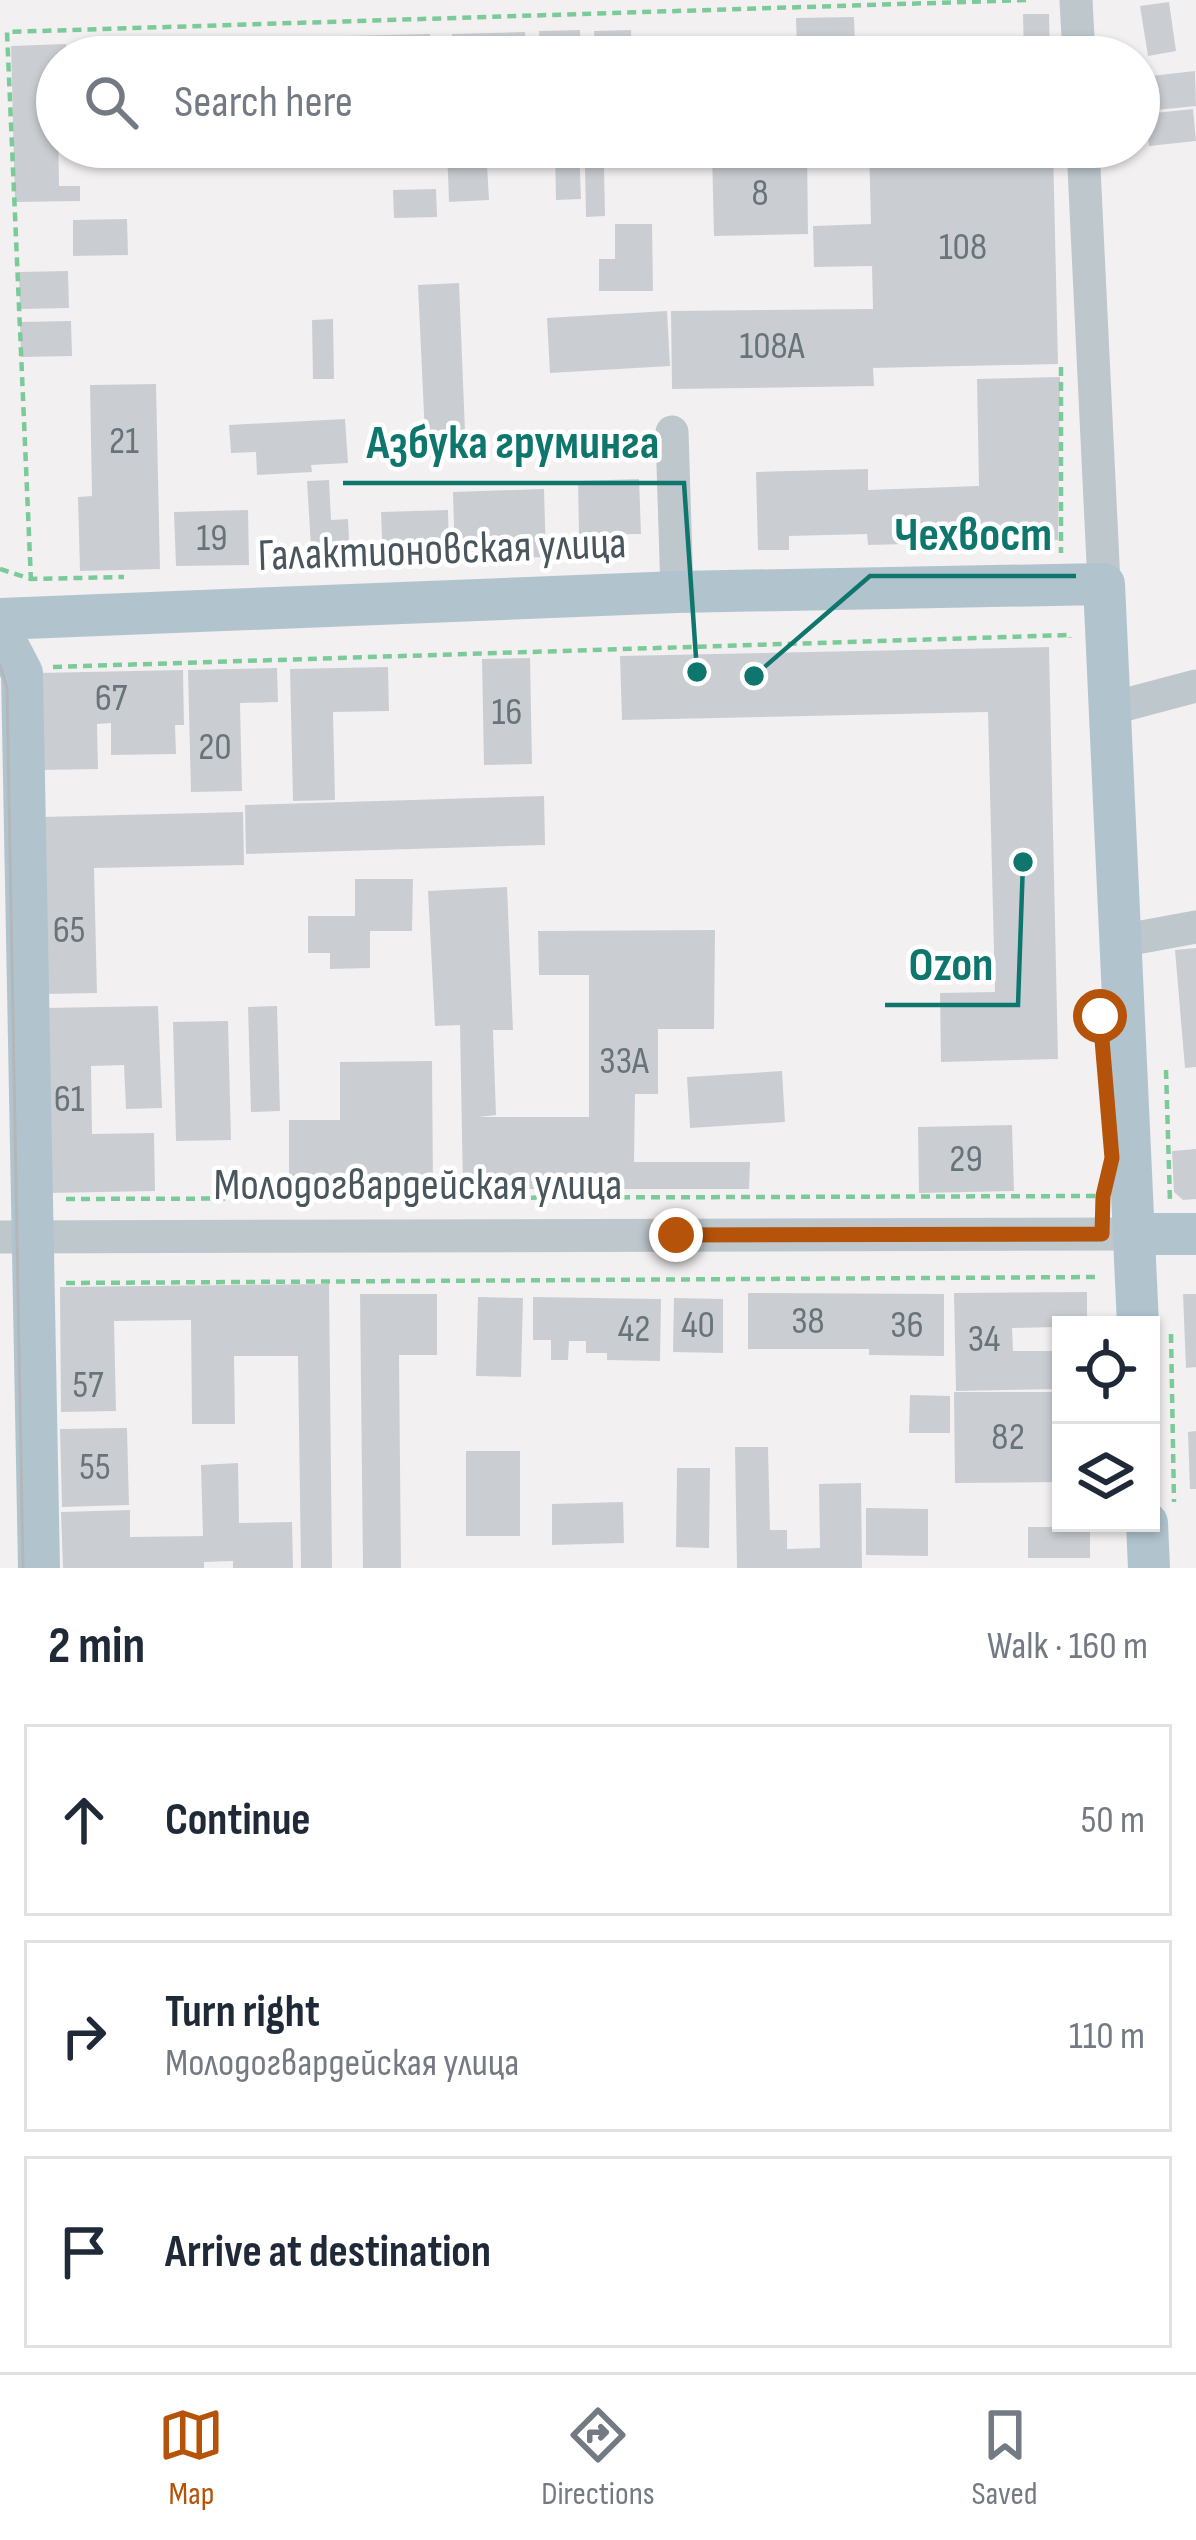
<!DOCTYPE html>
<html lang="en">
<head>
<meta charset="utf-8">
<style>
	:root { --surface:#fff; --page:#f2f2f3; --text:#1f2937; --muted:#747a83; --line:#e0e1e3; --accent:#b45309 }
	body { margin:0; font-family:"Sofia Sans Condensed",sans-serif; background:var(--page); color:var(--text) }
	.controls { position:absolute; right:36px; bottom:36px; display:grid; overflow:hidden; border-radius:0px; box-shadow:0 3px 9px #0004 }
	.controls button { width:108px; height:108px; display:grid; place-items:center; padding:0; border:0; border-bottom:3px solid var(--line); background:var(--surface); color:var(--text); font:60px sans-serif }
	.stop { position:absolute; width:36px; height:36px; margin:-27px; border:9px solid #b45309; border-radius:50%; background:#fff }
	.stop.end { background:#b45309; border-color:#fff; box-shadow:0 3px 12px #0008 }
	.list { margin:0; padding:0; list-style:none }
	h2 { display:flex; justify-content:space-between; align-items:center; height:156px; margin:0; padding:0 48px; font-size:51px }
	h2 small { font-size:39px; font-weight:400; color:var(--muted) }
	.list li { display:grid; grid-template-columns:78px 1fr auto; gap:36px; align-items:center; box-sizing:border-box; height:192px; margin:0 24px 24px; padding:0 24px; border:3px solid var(--line); border-radius:0px }
	.list b { display:block; font-size:45px; white-space:nowrap }
	.list p { margin:0; font-size:39px; white-space:nowrap; color:var(--muted) }
	.list em { font-size:39px; font-style:normal; color:var(--muted) }
	.icon { flex:none; width:66px; height:66px; fill:none; stroke:currentColor; stroke-width:2; stroke-linecap:round; stroke-linejoin:round }
	.map { position:relative; flex:none; width:1196px; height:1568px; overflow:hidden }
	.search { position:absolute; background:var(--surface); box-shadow:0 3px 9px #0004; left:36px; right:36px; top:36px; height:132px; display:flex; align-items:center; gap:30px; box-sizing:border-box; padding:0 42px; border-radius:66px; color:var(--muted); font-size:45px }
	.sheet { height:804px; background:var(--surface) }
	nav { display:flex; justify-content:space-around; align-items:center; box-sizing:border-box; height:168px; border-top:3px solid var(--line); background:var(--surface); font-size:33px; color:var(--muted) }
	nav a { display:grid; justify-items:center; gap:6px }
	nav .on { color:var(--accent) }
	.map>svg:first-child { display:block }
</style>
</head>
<body>
<div class="map">
<svg width="1196" height="1568" viewBox="0 0 1196 1568">
	<rect width="100%" height="100%" fill="#f3f0f1"/>
	<path fill="#caced3" fill-rule="evenodd" d="M1169 2 1176 51 1148 56 1140 6Z
		M1023 14H1049L1050 57H1024Z
		M854 17 855 43 824 44V51L797 52 796 18Z
		M580 30 581 57H540L539 31Z
		M631 30 632 57H595L594 31Z
		M525 32 526 57H453L452 34Z
		M430 34 431 57H345L344 36Z
		M288 36 289 57H242V38Z
		M752 37 753 57H707L706 39Z
		M336 39V57H292L291 41Z
		M219 41V57H175L174 42Z
		M166 43V57H125V44Z
		M66 44 67 57H57L59 186H80V201L15 202 11 46Z
		M1195 71 1196 106 1146 111 1142 77Z
		M1193 109 1196 141 1149 146 1145 114Z
		M447 147H486L489 200 449 202Z
		M547 147H579L581 199 556 200 555 152H547Z
		M738 147H807L808 234 714 236 712 151H738Z
		M869 147H1053L1058 364 873 368 874 386 672 389 671 311 873 309 872 266 814 267 813 226 871 224Z
		M585 167H604L605 216 586 217Z
		M436 189 437 217 394 218 393 190Z
		M127 219 128 255 73 256V220Z
		M615 224H652L653 291H599V259H615Z
		M68 271 69 308 20 309 19 272Z
		M459 283 466 456 426 457 418 285Z
		M667 311 670 366 550 373 547 318Z
		M333 319 334 379H313L312 320Z
		M71 321 72 356 21 357 20 322Z
		M1060 377 1058 540 868 545 867 534 789 536V550H758L756 472 868 469V490L979 486 977 379Z
		M156 384 160 569 80 571 78 497 92 496 90 385Z
		M345 419 348 463 311 465 312 472 257 475 256 452 231 453 229 425Z
		M639 479 641 534 579 535 578 481Z
		M329 480 331 520 348 519 350 562 312 563 307 481Z
		M544 489 546 557 455 560 453 492Z
		M248 510 249 565 176 566 174 512Z
		M448 510 449 558 383 560 381 512Z
		M1049 647 1058 1059 941 1062 940 993 995 992 988 712 622 720 620 656Z
		M530 658 532 764 484 765 482 659Z
		M388 667 389 711 333 712 335 800 293 801 290 669Z
		M277 668 278 702 240 703 242 791 191 792 188 670Z
		M183 670 184 725H175L176 754 111 755V723L97 724 98 769 40 770 38 673Z
		M544 796 545 845 246 854 245 805Z
		M243 812 244 865 94 868 97 993 45 994 41 817Z
		M355 879H413L412 931H370V968L330 969V953H308V916H355Z
		M507 887 513 1030H493L496 1115 478 1117H589V975H539L538 931 715 930 714 1029H658V1094H635L634 1162H750L749 1189H463L460 1025 435 1026 428 891Z
		M1196 948V1067L1185 1068 1175 950Z
		M158 1006 162 1108 126 1109 124 1065 91 1066 92 1134 154 1133 155 1191 48 1193 44 1008Z
		M277 1006 280 1111 251 1112 248 1007Z
		M228 1021 231 1140 176 1141 173 1022Z
		M432 1061 433 1188H289V1120H340V1062Z
		M782 1071 785 1122 690 1128 687 1077Z
		M1012 1125 1014 1191 919 1193 918 1127Z
		M1196 1149V1199L1183 1200 1174 1192 1172 1151Z
		M329 1284 332 1568H301L298 1356H234L235 1424H192L191 1320 114 1321 116 1411 61 1412 60 1287Z
		M1087 1292V1325H1061V1389L956 1391 954 1293ZM1056 1327V1351H1013L1012 1328Z
		M748 1293 944 1294V1356L869 1355V1349H748Z
		M360 1294H437V1355H399L401 1568H363Z
		M1183 1294H1196V1367L1186 1368Z
		M478 1297 523 1298 521 1377 476 1376Z
		M533 1297 661 1299 660 1361 607 1360V1353H586V1341H569L568 1360H551V1340H533Z
		M674 1298 723 1299V1353L673 1352Z
		M954 1392H1061V1482L955 1483Z
		M910 1395 950 1396V1433H909Z
		M127 1428 129 1505 62 1507 60 1429Z
		M1196 1431V1489H1190L1188 1432Z
		M735 1447H768L770 1530H787V1549L820 1548 819 1484 861 1483 862 1568H737Z
		M466 1451H520V1536H466Z
		M238 1463 239 1523 292 1522 293 1568H233V1561L204 1562V1568H63L61 1512 130 1510V1537L203 1536 201 1465Z
		M677 1468H710L709 1548 676 1547Z
		M623 1502 624 1543 552 1545V1504Z
		M866 1508 928 1509V1556L866 1555Z
		M1028 1527H1090V1558H1028Z"/>
	<g fill="none" stroke-linecap="round" stroke-linejoin="round">
		<path stroke="#7acb98" stroke-width="4.5" stroke-dasharray="9 6" stroke-linecap="butt" d="M1061 367V553
			M0 569 31 579 124 577
			M31 581 7 32 1028 0
			M53 667 1070 635V638
			M1166 1070 1170 1202
			M66 1199 1099 1196
			M66 1283 1099 1277
			M1171 1334 1174 1502"/>
		<path stroke="#bdc7cc" stroke-width="33" d="M1076 0 1079 57
			M1083 147 1104 584
			M672 432 677 592
			M1109 709 1196 686
			M1120 941 1196 927
			M0 1237 1134 1234"/>
		<path stroke="#b1c4ce" stroke-width="42" d="M0 619 677 592 1104 584 1138 1325
			M0 631 22 673 39 1568
			M1134 1234H1196
			M1147 1523 1149 1568"/>
		<path stroke="#b3b7ba" stroke-width="3" d="M0 665 7 688 23 1568"/>
	</g>
	<g fill="none" stroke-linecap="round" stroke-linejoin="round">
		<path stroke="#b45309" stroke-width="15" d="M676 1235 1102 1234 1103 1196 1112 1158 1100 1016"/>
	</g>
	<g text-anchor="middle" dominant-baseline="central" stroke-width="9" stroke-linejoin="round" paint-order="stroke">
		<g font-size="39" fill="#69747a">
			<text x="760" y="193">8</text>
			<text x="963" y="247">108</text>
			<text x="772" y="346">108А</text>
			<text x="124" y="441">21</text>
			<text x="212" y="538">19</text>
			<text x="111" y="698">67</text>
			<text x="507" y="712">16</text>
			<text x="215" y="747">20</text>
			<text x="69" y="930">65</text>
			<text x="624" y="1061">33А</text>
			<text x="69" y="1099">61</text>
			<text x="966" y="1159">29</text>
			<text x="808" y="1321">38</text>
			<text x="698" y="1325">40</text>
			<text x="907" y="1325">36</text>
			<text x="634" y="1329">42</text>
			<text x="984" y="1339">34</text>
			<text x="88" y="1385">57</text>
			<text x="1008" y="1437">82</text>
			<text x="95" y="1467">55</text>
		</g>
		<g font-size="45" fill="#49565d" stroke="#fff">
			<text transform="translate(442 550) rotate(-2)">Галактионовская улица</text>
			<text x="418" y="1185">Молодогвардейская улица</text>
		</g>
	</g>
	<path fill="none" stroke="#0f766e" stroke-width="4.5" d="M697 672L684 483H343M754 676L870 576H1076M1023 862L1018 1005H885"/>
	<g fill="#0f766e" stroke="#fff" stroke-width="4.5">
		<circle cx="697" cy="672" r="12"/>
		<circle cx="754" cy="676" r="12"/>
		<circle cx="1023" cy="862" r="12"/>
	</g>
	<g font-size="48" text-anchor="middle" font-weight="bold" fill="#0f766e" stroke="#fff" stroke-width="9" stroke-linejoin="round" paint-order="stroke">
		<text x="513" y="458">Азбука груминга</text>
		<text x="973" y="550">Чехвост</text>
		<text x="951" y="980">Ozon</text>
	</g>
</svg>
<div class="controls">
<button><svg class="icon" aria-label="locate" viewBox="0 0 24 24"><circle cx="12" cy="12" r="6"/><path d="M12 2v4M12 18v4M2 12h4M18 12h4"/></svg></button>
<button><svg class="icon" aria-label="layers" viewBox="0 0 24 24"><path d="M12 4l9 5-9 5-9-5zM3 14l9 5 9-5"/></svg></button>
</div>
<div class="stop" style="left:1100px;top:1016px"></div>
<div class="stop end" style="left:676px;top:1235px"></div>
<div class="search"><svg class="icon" aria-label="search" viewBox="0 0 24 24"><circle cx="10" cy="10" r="6"/><path d="M15 15l6 6"/></svg>Search here</div>
</div>
<section class="sheet">
<h2>2 min<small>Walk · 160 m</small></h2>
<ul class="list">
<li><svg class="icon" aria-label="ahead" viewBox="0 0 24 24"><path d="M12 20V5M6 11l6-6 6 6"/></svg><div><b>Continue</b></div><em>50 m</em></li>
<li><svg class="icon" aria-label="right" viewBox="0 0 24 24"><path d="M7 20v-9h11M14 6l5 5-5 5"/></svg><div><b>Turn right</b><p>Молодогвардейская улица</p></div><em>110 m</em></li>
<li><svg class="icon" aria-label="arrive" viewBox="0 0 24 24"><path d="M6 21V4h12l-3 4 3 4H6"/></svg><div><b>Arrive at destination</b></div></li>
</ul>
</section>
<nav>
<a class="on"><svg class="icon" aria-label="map" viewBox="0 0 24 24"><path d="M3 6l6-2 6 2 6-2v14l-6 2-6-2-6 2zM9 4v14M15 6v14"/></svg>Map</a>
<a><svg class="icon" aria-label="directions" viewBox="0 0 24 24"><path d="M12 3l9 9-9 9-9-9zM9 14v-3h6M13 9l2 2-2 2"/></svg>Directions</a>
<a><svg class="icon" aria-label="saved" viewBox="0 0 24 24"><path d="M7 4h10v16l-5-4-5 4z"/></svg>Saved</a>
</nav>
</body>
</html>
